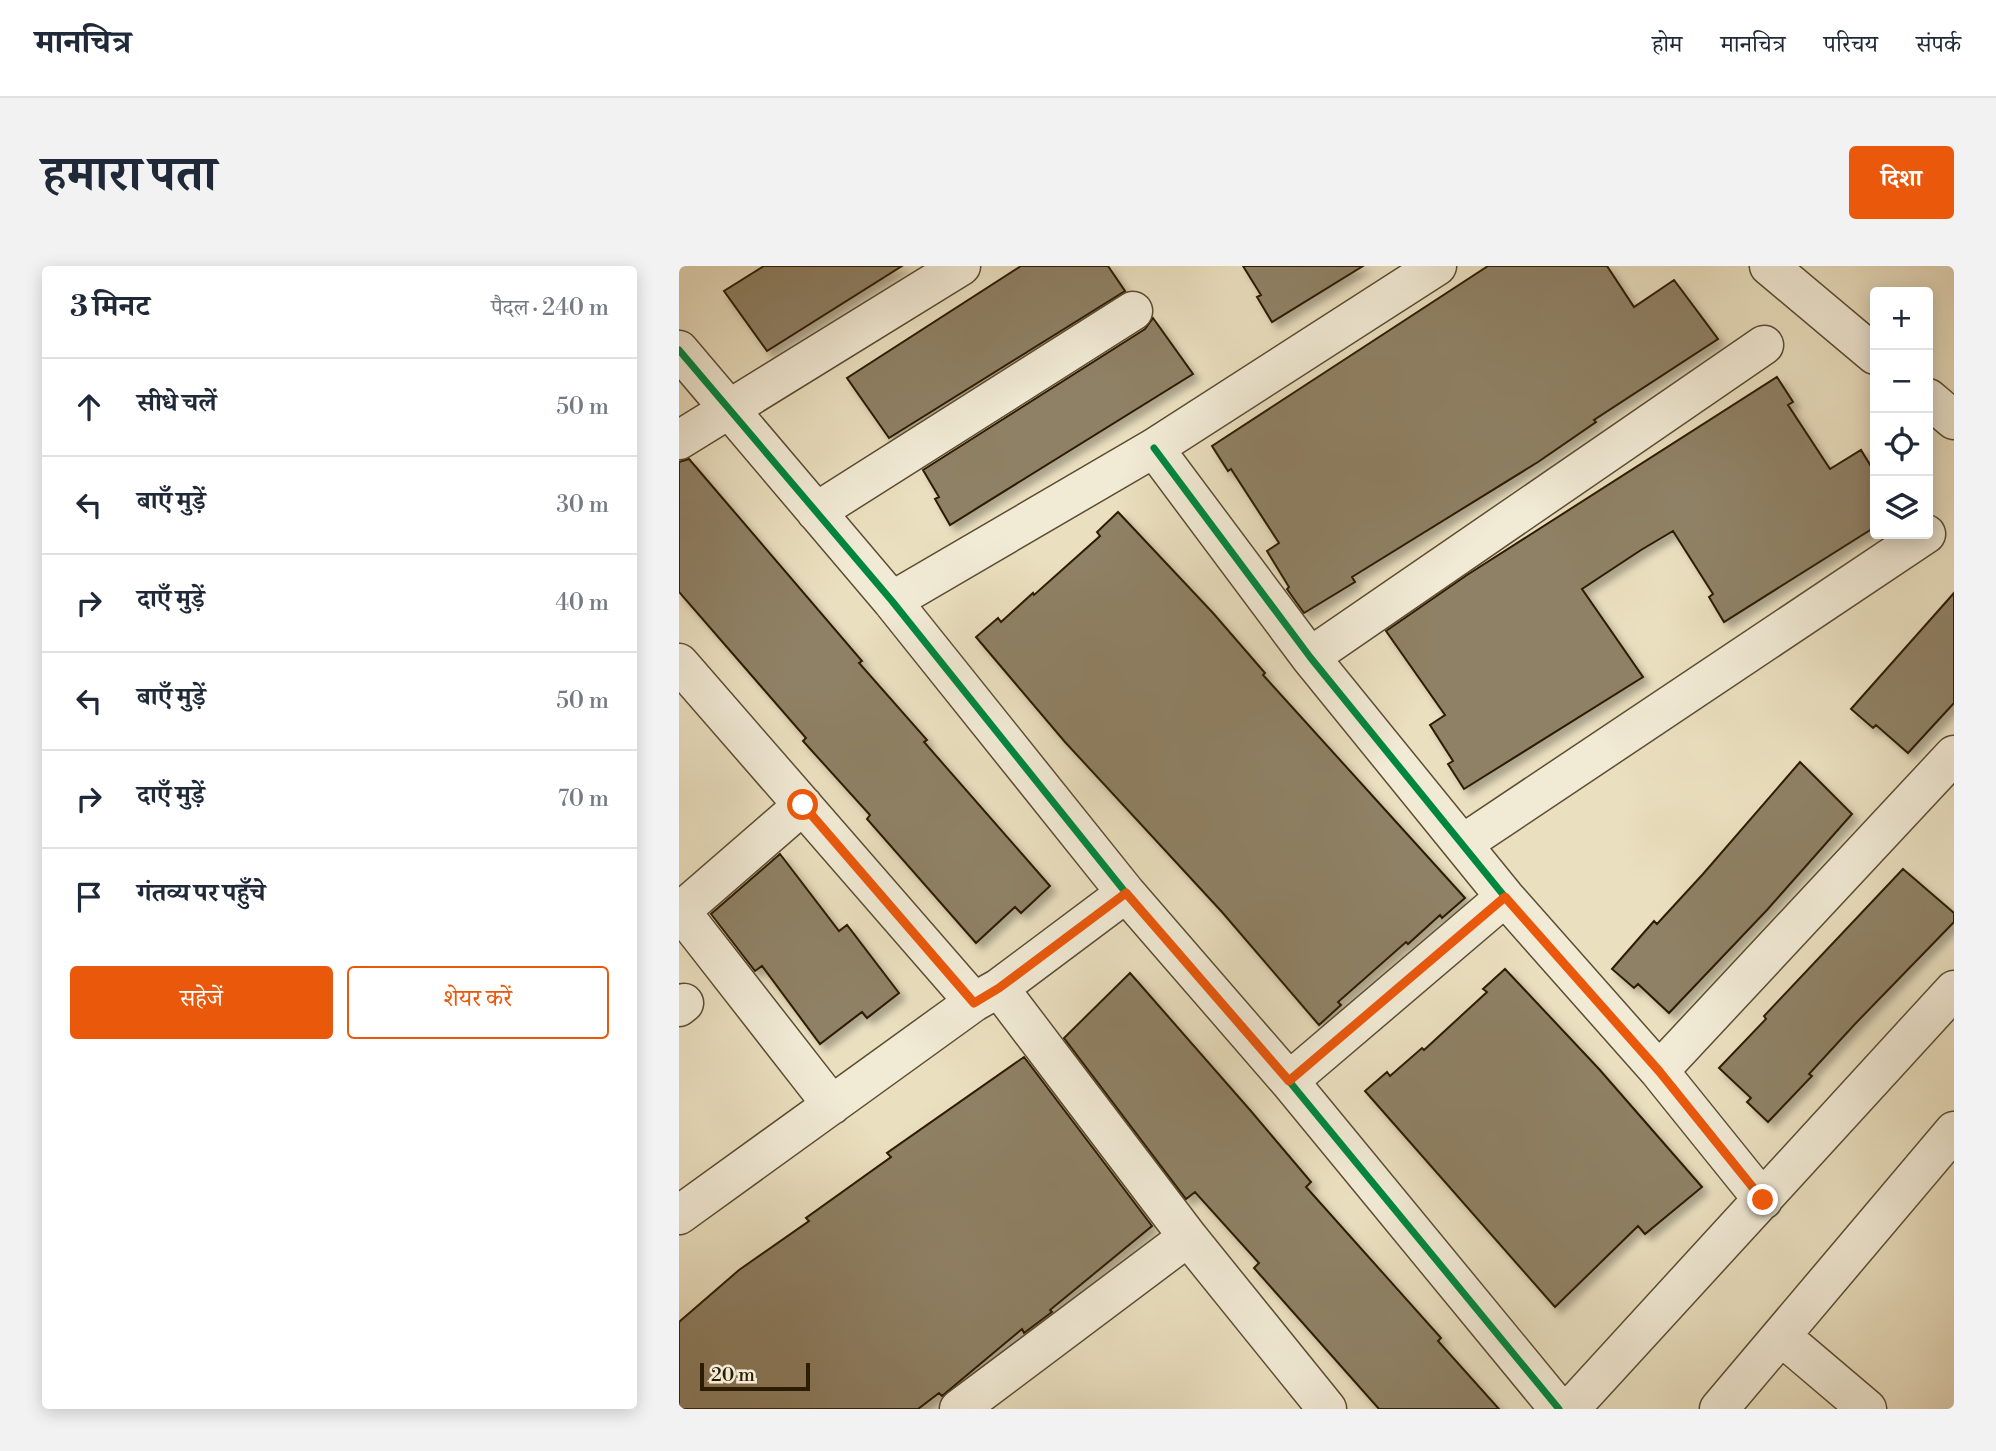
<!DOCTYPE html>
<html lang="hi">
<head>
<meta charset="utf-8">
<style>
	:root { --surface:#fff; --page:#f2f2f3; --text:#1f2937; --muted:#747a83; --line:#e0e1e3; --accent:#ea580c }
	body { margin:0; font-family:"Libre Bodoni","Noto Serif Devanagari",serif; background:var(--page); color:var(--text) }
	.controls { position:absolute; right:21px; top:21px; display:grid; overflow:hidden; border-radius:7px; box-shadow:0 4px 18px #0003 }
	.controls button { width:63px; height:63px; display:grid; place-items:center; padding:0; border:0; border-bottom:2px solid var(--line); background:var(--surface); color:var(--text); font:35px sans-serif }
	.scale { position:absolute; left:21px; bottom:18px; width:110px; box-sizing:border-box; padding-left:7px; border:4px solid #2d1c04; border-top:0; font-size:19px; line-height:24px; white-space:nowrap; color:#2d1c04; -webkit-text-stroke:5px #f1ead5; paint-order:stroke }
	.stop { position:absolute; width:21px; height:21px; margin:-16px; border:5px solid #ea580c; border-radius:50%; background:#fff }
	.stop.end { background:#ea580c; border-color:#fff; box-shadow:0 2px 7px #0008 }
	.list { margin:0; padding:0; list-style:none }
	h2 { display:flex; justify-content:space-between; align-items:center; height:91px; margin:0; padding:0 28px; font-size:30px }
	h2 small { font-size:23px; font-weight:400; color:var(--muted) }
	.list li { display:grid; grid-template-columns:46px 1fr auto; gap:21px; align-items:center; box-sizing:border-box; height:98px; padding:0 28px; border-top:2px solid var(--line) }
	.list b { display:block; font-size:26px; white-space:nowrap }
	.list em { font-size:23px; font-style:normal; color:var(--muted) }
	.actions { display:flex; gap:14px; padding:21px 28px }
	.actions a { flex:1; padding:16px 0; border:2px solid var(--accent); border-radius:7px; text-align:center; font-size:24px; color:var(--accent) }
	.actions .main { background:var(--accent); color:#fff }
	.icon { flex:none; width:38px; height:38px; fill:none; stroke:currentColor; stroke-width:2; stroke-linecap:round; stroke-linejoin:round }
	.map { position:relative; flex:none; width:1275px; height:1143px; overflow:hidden; border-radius:7px }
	header { display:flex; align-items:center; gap:42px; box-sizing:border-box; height:98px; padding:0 35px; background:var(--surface); border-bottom:2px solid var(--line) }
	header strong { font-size:33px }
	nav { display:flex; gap:38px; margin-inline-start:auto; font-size:24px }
	.intro { display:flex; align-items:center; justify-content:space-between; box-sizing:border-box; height:168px; padding:0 42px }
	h1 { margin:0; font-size:49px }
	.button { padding:18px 32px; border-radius:7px; background:var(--accent); color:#fff; font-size:24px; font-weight:700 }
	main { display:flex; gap:42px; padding:0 42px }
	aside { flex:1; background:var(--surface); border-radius:7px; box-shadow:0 4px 18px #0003 }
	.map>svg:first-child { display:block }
</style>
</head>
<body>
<header>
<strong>मानचित्र</strong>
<nav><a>होम</a><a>मानचित्र</a><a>परिचय</a><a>संपर्क</a></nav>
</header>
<div class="intro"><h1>हमारा पता</h1><a class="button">दिशा</a></div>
<main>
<aside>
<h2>3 मिनट<small>पैदल · 240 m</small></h2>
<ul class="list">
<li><svg class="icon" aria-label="ahead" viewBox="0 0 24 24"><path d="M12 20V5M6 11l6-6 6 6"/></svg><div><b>सीधे चलें</b></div><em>50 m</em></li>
<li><svg class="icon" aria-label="left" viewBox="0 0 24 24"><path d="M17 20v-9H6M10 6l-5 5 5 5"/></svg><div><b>बाएँ मुड़ें</b></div><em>30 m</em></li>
<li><svg class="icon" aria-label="right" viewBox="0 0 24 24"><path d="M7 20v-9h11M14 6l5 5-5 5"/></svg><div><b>दाएँ मुड़ें</b></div><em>40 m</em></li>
<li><svg class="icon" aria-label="left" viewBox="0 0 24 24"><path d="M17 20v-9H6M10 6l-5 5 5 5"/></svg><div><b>बाएँ मुड़ें</b></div><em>50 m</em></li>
<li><svg class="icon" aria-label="right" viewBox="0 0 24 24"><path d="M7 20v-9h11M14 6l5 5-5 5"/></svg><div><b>दाएँ मुड़ें</b></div><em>70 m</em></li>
<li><svg class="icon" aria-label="arrive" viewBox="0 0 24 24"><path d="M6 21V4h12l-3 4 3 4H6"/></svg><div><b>गंतव्य पर पहुँचे</b></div></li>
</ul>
<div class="actions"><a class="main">सहेजें</a><a>शेयर करें</a></div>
</aside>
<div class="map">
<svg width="1275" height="1143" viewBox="0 0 1275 1143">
	<defs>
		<filter id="shadow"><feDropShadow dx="6" dy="6" stdDeviation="3.5" flood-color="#0004"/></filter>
	</defs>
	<rect width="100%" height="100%" fill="#eadfbf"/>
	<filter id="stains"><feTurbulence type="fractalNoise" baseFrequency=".00286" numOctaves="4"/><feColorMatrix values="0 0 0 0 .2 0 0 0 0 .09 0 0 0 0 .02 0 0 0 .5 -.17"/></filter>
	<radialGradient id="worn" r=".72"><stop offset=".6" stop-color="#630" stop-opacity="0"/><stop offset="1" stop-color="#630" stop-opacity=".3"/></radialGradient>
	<path fill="#8f8165" stroke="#2d1c04" stroke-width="2" filter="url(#shadow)" d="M85 0H223L88 85 45 25Z
		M342 0H429L446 25 210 172 168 112Z
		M564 0H684L593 56 578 31 582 29Z
		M809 0H928L955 41 995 14 1039 73 915 154 917 156 859 196 673 311 676 316 625 347 608 323 610 321 588 285 600 277 552 203 549 205 533 180Z
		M474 52 514 108 271 259 256 233 260 231 244 204 466 63Z
		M1098 111 1114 136 1109 139 1151 203 1182 184 1196 207V261L1045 356 1030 331 1034 328 994 265 962 284 903 323 964 411 785 523 769 498 774 495 751 459 766 449 707 365 788 309Z
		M10 193 183 395 180 397 248 474 245 476 371 620 342 647 336 641 297 677 188 553 191 549 124 475 127 472 0 326V196Z
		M439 246 534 347 586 407 584 409 786 632 763 652 761 649 729 678 727 676 659 736 662 739 640 759 543 646 386 476 297 371 319 352 322 356 354 327 355 329 421 270 418 266Z
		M1275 327V437L1229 487 1197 459 1194 462 1172 443Z
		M1121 496 1173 548 1088 644 990 747 959 718 955 722 933 703 975 655 978 658 1024 608Z
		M101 588 160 665 168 659 220 727 188 752 183 746 141 778 83 700 76 705 32 648Z
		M1224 603 1275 647V656L1176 758 1130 808 1133 810 1089 856 1068 836 1072 832 1040 802 1087 753 1085 750Z
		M826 703 920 803 1023 921 966 968 959 960 876 1041 686 825 708 806 711 810 743 782 745 784 808 726 804 723Z
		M451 707 571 844 632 916 627 921 762 1072 759 1075 820 1143H700L575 1002 580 997 516 926 507 933 385 772Z
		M345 791 473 960 371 1044 373 1046 345 1067 343 1063 263 1130 260 1127 239 1143H0V1056L60 1004 130 955 127 952 212 891 208 887Z"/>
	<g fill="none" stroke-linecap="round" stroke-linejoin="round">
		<g stroke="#5c4d33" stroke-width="41">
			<path id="street" d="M1090 0 1196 89
				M0 84 213 335 447 627 610 815 880 1143
				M1249 132 1275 154
				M0 174 282 0
				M475 182 631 391 826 631 980 805 1084 934
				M137 246 454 45
				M213 335 475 182 758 0
				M631 391 1085 79
				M0 397 295 736
				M785 577 1247 268
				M0 643 153 839
				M2 645 124 539
				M320 722 509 971 648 1143
				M0 741 5 737
				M980 805 1275 489
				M610 815 826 631
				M0 949 295 736 320 722 447 627
				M1102 1070 1188 1143
				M280 1143 509 971
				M891 1143 1275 724
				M1040 1143 1275 865"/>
		</g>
		<use href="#street" stroke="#f1ead5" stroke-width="38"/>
		<g stroke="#f1ead5" stroke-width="11">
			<path id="cycleway" d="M0 84 213 335 447 627 610 815 880 1143
				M475 182 631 391 826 631 980 805 1084 934"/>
		</g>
		<use href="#cycleway" stroke="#00873e" stroke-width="7"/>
	</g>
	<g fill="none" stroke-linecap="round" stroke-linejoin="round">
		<path stroke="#ea580c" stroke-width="9" d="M124 539 295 737 320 722 447 627 610 815 826 631 980 805 1084 934"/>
	</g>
	<rect width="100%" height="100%" filter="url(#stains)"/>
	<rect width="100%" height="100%" fill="url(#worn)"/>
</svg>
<div class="controls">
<button>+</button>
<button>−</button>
<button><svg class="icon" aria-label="locate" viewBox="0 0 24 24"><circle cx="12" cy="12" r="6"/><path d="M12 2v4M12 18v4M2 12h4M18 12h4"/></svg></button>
<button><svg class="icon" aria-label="layers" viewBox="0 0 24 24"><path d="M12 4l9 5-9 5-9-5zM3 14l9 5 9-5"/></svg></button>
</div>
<div class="scale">20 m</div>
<div class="stop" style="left:124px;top:539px"></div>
<div class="stop end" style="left:1084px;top:934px"></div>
</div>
</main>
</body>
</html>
